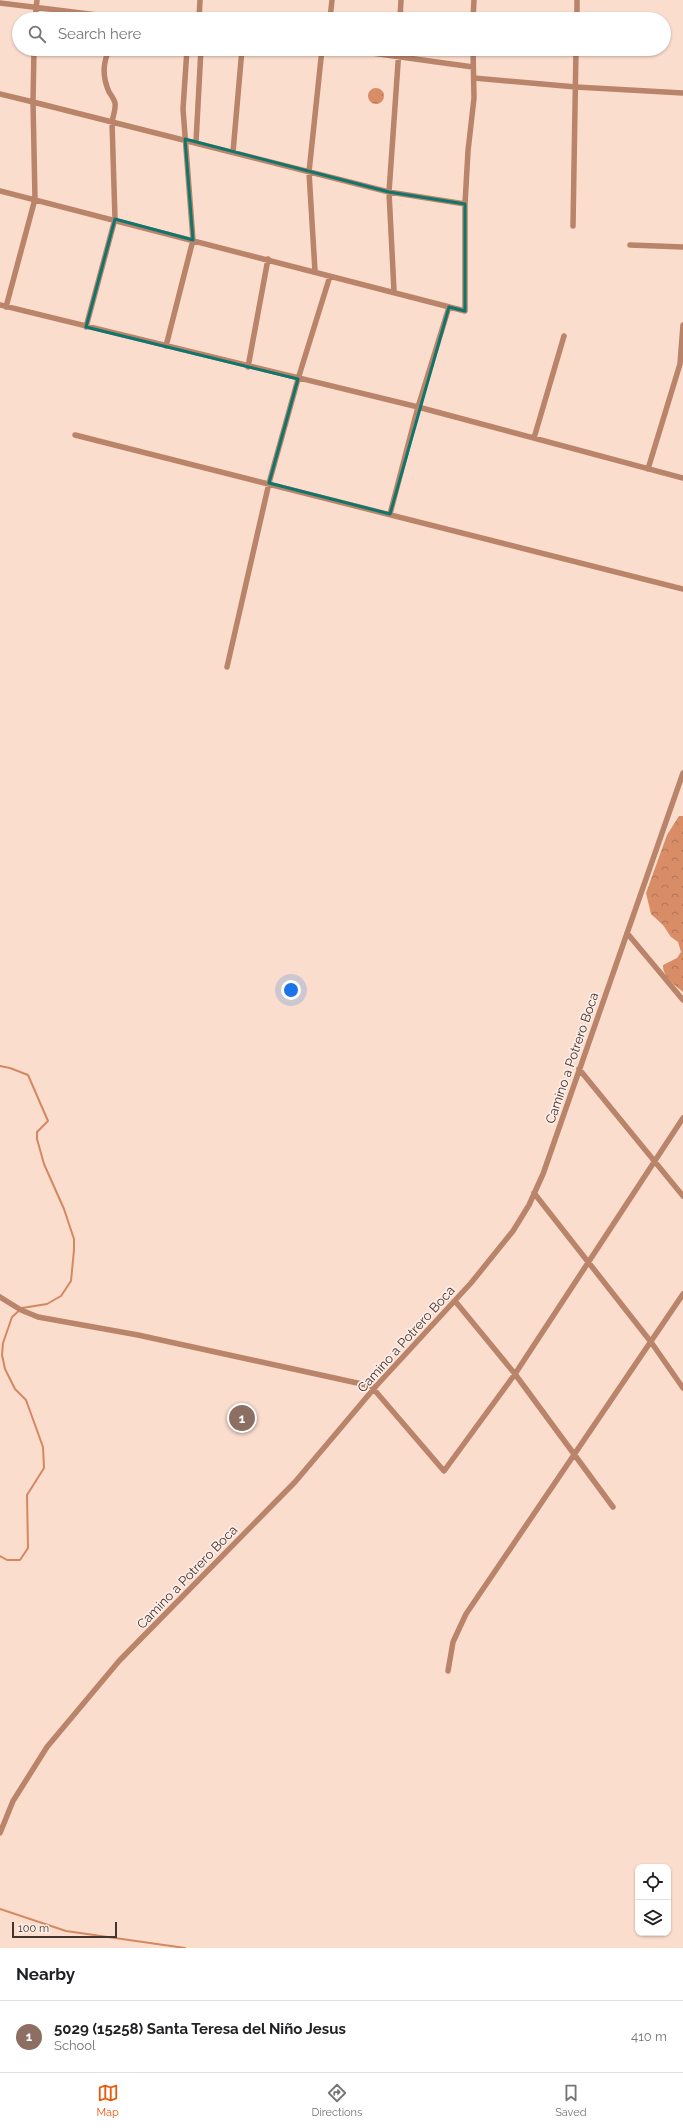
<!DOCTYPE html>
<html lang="en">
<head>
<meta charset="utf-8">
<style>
	:root { --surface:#fff; --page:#f6f6f6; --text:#202124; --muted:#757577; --line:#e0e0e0; --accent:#ea580c }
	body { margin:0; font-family:Raleway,sans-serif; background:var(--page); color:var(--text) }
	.controls { position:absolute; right:12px; bottom:12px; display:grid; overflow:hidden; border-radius:8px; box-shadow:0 1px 3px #0004 }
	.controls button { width:36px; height:36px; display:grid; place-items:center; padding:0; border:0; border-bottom:1px solid var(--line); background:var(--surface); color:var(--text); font:20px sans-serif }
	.scale { position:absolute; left:12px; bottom:10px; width:105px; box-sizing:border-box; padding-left:4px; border:2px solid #43342d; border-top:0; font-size:11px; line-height:14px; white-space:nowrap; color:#43342d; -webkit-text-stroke:3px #fdede6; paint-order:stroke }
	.you { position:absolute; left:291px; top:990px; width:14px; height:14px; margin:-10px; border:3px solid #fff; border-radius:50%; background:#1a73e8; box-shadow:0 0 0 6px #1a73e833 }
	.badge { display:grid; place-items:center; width:26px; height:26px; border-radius:50%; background:var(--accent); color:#fff; font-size:13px; font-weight:700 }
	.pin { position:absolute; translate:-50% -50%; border:2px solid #fff; box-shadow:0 1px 4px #0006 }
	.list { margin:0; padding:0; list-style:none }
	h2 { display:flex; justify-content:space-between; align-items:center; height:52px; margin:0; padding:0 16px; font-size:17px }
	h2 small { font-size:13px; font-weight:400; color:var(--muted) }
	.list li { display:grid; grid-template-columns:26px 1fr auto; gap:12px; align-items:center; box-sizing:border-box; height:72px; padding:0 16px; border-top:1px solid var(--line) }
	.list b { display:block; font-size:15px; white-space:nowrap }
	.list p { margin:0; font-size:13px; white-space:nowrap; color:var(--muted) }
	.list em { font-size:13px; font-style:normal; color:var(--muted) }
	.icon { flex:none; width:22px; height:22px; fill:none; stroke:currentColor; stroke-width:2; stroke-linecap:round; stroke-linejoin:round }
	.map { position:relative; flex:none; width:683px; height:1948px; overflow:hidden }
	.search { position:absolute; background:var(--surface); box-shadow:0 1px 3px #0004; left:12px; right:12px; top:12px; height:44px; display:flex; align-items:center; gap:10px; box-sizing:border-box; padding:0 14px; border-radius:22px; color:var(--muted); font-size:15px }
	.sheet { height:124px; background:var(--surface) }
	nav { display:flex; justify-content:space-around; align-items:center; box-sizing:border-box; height:56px; border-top:1px solid var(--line); background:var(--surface); font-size:11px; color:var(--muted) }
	nav a { display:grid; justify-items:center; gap:2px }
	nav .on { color:var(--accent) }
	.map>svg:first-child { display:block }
</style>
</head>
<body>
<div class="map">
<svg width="683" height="1948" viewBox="0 0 683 1948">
	<defs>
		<pattern id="forest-crowns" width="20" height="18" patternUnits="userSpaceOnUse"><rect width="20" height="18" fill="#d98d66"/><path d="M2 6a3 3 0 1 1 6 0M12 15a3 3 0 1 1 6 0" fill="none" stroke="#b27454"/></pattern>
	</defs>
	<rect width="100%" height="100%" fill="#fbddce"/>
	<path fill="url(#forest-crowns)" d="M368 96a8 8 0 1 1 16 0a8 8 0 1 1-16 0Z
		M679 816H683V992C675 985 662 976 663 965L677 958 681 952 678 942 671 937 663 925 651 914 646 893 667 835Z"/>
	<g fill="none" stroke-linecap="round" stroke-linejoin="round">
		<path stroke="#d48861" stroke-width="2" d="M0 1066 10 1068 28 1075 48 1121 37 1132V1139L44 1164 64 1209 74 1239V1250L71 1281 61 1296 47 1304 22 1308 12 1317 3 1343 2 1355 5 1369 15 1389 26 1400 43 1447 44 1468 27 1495 28 1548 20 1560H7L0 1556
			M0 1909 66 1931 185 1948"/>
		<path stroke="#b9846a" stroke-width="5.5" d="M0 3 130 19
			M35 19 37 0
			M199 19 200 0
			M330 19 332 0
			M400 19 401 0
			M473 19 474 0
			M577 19V0
			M343 49 473 67
			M474 78 576 87 683 93
			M0 94 33 102 34 49
			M196 142 201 49
			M233 152 242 49
			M0 191 465 311V204L468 151 474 98 473 49
			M573 226 576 49
			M630 245 683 247
			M315 271 309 172 322 49
			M394 291 389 192 399 49
			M0 305 418 407 683 478
			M6 307 35 199 33 102 389 192 465 204
			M86 327 115 219 112 122C113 116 116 109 115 103 114 99 111 95 109 92 102 76 103 64 109 49
			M166 346 193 240 183 109 187 49
			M248 367 268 259
			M75 435 683 589
			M534 438 564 336
			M648 469 680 364 683 325
			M390 514 418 407 449 307
			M227 667 269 483 298 379 330 276
			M627 933 683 1000
			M579 1069 683 1196
			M534 1193 651 1342 683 1388
			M0 1297 21 1310 38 1317 138 1335 371 1386 444 1471 515 1374 683 1118
			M455 1301 515 1374 613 1507
			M448 1671 453 1642 466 1614 683 1294
			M0 1833 13 1801 47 1747 119 1661 295 1482 377 1385 471 1283 513 1231 529 1205 543 1174 683 773"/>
	</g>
	<path fill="none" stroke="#0f766e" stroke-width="3" stroke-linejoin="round" d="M185 139 389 192 465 204V311L449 307 390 514 269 483 298 379 86 327 115 219 193 240Z"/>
	<g text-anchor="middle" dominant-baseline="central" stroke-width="3.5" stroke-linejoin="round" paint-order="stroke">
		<g font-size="13" fill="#43342d" stroke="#fdede6">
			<text transform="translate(572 1058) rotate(-71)">Camino a Potrero Boca</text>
			<text transform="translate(406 1339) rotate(-48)">Camino a Potrero Boca</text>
			<text transform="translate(187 1577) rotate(-46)">Camino a Potrero Boca</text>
		</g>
	</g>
</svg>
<div class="controls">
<button><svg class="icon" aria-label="locate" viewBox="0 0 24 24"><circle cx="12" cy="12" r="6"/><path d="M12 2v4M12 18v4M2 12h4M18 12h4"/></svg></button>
<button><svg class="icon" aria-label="layers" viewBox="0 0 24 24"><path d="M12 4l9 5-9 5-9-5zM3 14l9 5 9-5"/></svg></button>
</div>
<div class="scale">100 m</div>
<div class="you"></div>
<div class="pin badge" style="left:242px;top:1418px;background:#8d6e63">1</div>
<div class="search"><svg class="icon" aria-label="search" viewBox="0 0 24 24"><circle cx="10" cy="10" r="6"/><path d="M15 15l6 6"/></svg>Search here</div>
</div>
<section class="sheet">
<h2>Nearby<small></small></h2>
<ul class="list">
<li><span class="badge" style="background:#8d6e63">1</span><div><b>5029 (15258) Santa Teresa del Niño Jesus</b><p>School</p></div><em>410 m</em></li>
</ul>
</section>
<nav>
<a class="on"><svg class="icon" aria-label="map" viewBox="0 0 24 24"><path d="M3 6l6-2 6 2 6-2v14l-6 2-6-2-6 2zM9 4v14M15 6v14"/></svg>Map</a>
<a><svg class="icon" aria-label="directions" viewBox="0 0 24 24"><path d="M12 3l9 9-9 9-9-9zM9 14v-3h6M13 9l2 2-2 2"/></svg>Directions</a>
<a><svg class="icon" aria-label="saved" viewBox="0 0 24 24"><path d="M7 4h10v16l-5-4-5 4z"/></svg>Saved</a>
</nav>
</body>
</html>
